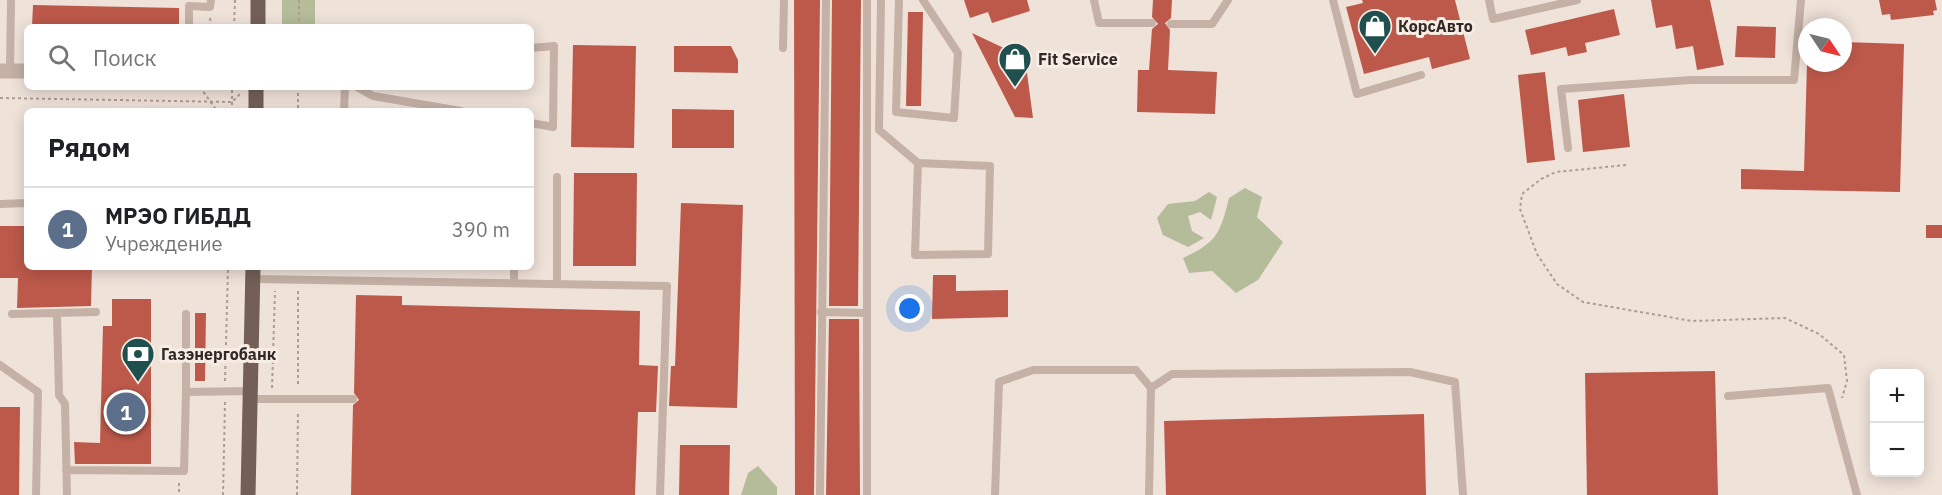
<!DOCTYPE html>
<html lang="ru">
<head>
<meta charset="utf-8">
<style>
	:root { --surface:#fff; --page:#f6f6f6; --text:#202124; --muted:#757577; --line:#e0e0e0; --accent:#db2777 }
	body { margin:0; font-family:"IBM Plex Sans",sans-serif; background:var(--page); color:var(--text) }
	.controls { position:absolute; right:18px; bottom:18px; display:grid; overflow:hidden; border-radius:9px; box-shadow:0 3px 15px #0003 }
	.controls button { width:54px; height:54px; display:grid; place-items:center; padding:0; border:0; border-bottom:2px solid var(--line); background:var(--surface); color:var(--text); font:30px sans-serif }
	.compass { position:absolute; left:1798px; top:18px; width:54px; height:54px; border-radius:50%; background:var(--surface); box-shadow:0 3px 15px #0003; rotate:125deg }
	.you { position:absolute; left:910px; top:309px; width:21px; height:21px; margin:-15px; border:4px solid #fff; border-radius:50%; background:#1a73e8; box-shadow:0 0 0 9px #1a73e833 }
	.badge { display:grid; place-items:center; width:39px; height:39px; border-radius:50%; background:var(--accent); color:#fff; font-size:20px; font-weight:700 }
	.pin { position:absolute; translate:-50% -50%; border:3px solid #fff; box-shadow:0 2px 6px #0006 }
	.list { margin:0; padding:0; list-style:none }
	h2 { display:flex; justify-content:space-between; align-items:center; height:78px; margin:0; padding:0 24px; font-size:26px }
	h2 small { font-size:20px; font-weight:400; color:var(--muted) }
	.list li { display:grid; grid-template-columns:39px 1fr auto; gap:18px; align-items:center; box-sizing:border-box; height:84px; padding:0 24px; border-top:2px solid var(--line) }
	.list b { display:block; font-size:22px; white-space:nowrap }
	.list p { margin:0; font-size:20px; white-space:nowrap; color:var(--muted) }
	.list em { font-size:20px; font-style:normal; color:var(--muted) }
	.icon { flex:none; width:33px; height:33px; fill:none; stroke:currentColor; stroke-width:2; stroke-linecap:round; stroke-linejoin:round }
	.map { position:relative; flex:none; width:1942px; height:495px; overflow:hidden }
	.search { position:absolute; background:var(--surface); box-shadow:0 3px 15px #0003; left:24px; top:24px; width:510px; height:66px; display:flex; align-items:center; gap:15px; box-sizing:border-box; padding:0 21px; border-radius:9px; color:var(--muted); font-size:22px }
	.panel { position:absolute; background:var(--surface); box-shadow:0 3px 15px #0003; left:24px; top:108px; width:510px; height:162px; border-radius:9px }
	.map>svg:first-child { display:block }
</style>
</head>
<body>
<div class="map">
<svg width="1942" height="495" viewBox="0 0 1942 495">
	<rect width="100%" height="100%" fill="#efe2d9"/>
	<path fill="#b4bc9a" d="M282 0H315V27H282Z
		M1245 188 1262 197 1257 217 1283 242 1258 280 1236 293 1212 271 1189 273 1183 258C1217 242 1220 234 1229 198Z
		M1209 192 1217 197 1211 220 1200 212 1188 216 1192 231 1204 238 1188 247 1163 235 1157 218 1168 204 1195 201Z
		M758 466 777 487V495H741L748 473Z"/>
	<path fill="#bc594a" d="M794 0H820L814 495H795Z
		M832 0H861L858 306H829Z
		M964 0H1027L1030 11 992 23 988 12 970 18Z
		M1153 0H1172L1171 18 1165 23 1170 30 1168 70 1217 72 1215 114 1137 112 1138 70H1149L1152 29 1158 24 1152 17Z
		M1362 0H1455L1470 59 1432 69 1429 57 1364 74 1346 7 1363 3Z
		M1651 0H1710L1724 65 1697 70 1693 46 1676 49 1672 25 1656 28Z
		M1879 0H1935L1937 10 1933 11 1934 15 1891 20 1890 14 1882 15Z
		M33 5 179 8V27H32Z
		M1614 9 1620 35 1585 43 1587 52 1568 56 1566 47 1531 55 1525 30Z
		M908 12H923L921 106H906Z
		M1737 26 1776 27 1775 58 1735 57Z
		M972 33 1025 58 1033 118 1015 117Z
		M1843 42 1904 44 1900 192 1741 189V169L1804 171 1807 63H1843Z
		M573 45 636 46 634 148 571 147Z
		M674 46H731L738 60V73L674 72Z
		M1545 72 1555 160 1527 163 1518 75Z
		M1624 94 1630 147 1583 152 1578 100Z
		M672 109 734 110V148H672Z
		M574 173H637L636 266H573Z
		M681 203 743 205 737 408 669 406 671 366H675Z
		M1926 225H1942V238H1926Z
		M0 226H27V267H92L91 306 17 308 18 278H0Z
		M933 275H956V291L1008 290V317L932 319Z
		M356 295 402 296V305L640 311 639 365 658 366 656 412H638L635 495H351L353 405 359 400 354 393Z
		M112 299H151V464H75L74 442 100 443 103 326H112Z
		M195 313H206L205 381H195Z
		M829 319H859L860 495H826Z
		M1715 371 1718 495H1587L1585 373Z
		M0 407H20L19 495H0Z
		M1424 414 1426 495H1166L1164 421Z
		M680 445H730L729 495H679Z"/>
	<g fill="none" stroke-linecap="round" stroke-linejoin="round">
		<path stroke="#b19b91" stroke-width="2" stroke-dasharray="3 3" stroke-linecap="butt" d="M210 18 211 27
			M234 27 235 0
			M299 27V0
			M200 87 217 111
			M298 87V111
			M0 98 232 102 242 92
			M232 111V87
			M1626 165 1556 172 1541 179 1522 194 1520 209 1537 254 1557 284 1583 302 1692 321 1785 318 1819 334 1844 355 1847 381 1842 398
			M298 291V387
			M225 381 228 267
			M272 388 275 291
			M179 483V495
			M223 495 225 402
			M297 495 298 411"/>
		<path stroke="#c5b1a6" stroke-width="8" d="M867 0V495
			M881 0 879 130 918 163 990 166 988 254 915 255 918 163
			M899 0 896 112 954 118 958 53 923 0
			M1094 0 1099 23H1152
			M1333 0 1357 94 1421 75
			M1489 0 1493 19 1577 0
			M1171 24H1212L1228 0
			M189 27V6L210 7 211 0
			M531 48 554 46 553 127 531 123
			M783 48 784 0
			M10 71 11 0
			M357 87 373 96 461 111
			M344 111 345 87
			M1568 148 1561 89 1691 80H1794L1801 0
			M0 204 27 203
			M253 279 667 286 660 495
			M514 283V267
			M557 283V177
			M821 312 867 313
			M12 314 96 312
			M57 314 59 395 65 404 67 495
			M186 314V392L250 391
			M0 365 38 392 36 495
			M1728 396 1828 388 1857 495
			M250 399H353
			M66 470 184 471 186 392
			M820 495 826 0
			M995 495 999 382 1033 370H1136L1151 388
			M1149 495 1151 388 1172 374 1410 372 1455 382 1463 495"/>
		<path stroke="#c5b1a6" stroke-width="15" d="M0 71H27"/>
		<path stroke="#735f58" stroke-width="15" d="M258 27V0
			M256 111V87
			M248 495 253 267"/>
	</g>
	<defs>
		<g id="shop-pin" transform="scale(1.725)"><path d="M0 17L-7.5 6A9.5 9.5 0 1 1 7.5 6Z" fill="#20504e" stroke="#f7ede5"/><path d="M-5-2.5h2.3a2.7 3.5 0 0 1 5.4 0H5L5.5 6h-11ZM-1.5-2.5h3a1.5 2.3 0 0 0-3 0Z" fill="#fff"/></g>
		<g id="bank-pin" transform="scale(1.725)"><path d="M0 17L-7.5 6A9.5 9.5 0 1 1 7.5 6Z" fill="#20504e" stroke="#f7ede5"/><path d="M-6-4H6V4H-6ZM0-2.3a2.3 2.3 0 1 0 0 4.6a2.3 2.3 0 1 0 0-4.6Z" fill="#fff"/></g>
	</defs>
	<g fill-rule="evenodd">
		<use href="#shop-pin" x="1375" y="26"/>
		<use href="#shop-pin" x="1015" y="59"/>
		<use href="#bank-pin" x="138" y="354"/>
	</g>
	<g text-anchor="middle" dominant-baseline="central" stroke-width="6" stroke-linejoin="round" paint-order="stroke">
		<g font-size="16" font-weight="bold" fill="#322926" stroke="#f7ede5" text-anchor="start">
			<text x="1398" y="26">КорсАвто</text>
			<text x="1038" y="59">Fit Service</text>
			<text x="161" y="354">Газэнергобанк</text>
		</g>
	</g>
</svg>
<div class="controls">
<button>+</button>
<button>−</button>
</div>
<svg class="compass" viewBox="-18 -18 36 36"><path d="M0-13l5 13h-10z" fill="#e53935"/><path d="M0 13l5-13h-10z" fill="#757577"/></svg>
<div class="you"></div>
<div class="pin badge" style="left:126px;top:412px;background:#5c6f8a">1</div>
<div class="search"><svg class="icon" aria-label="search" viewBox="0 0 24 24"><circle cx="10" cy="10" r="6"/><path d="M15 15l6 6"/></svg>Поиск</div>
<section class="panel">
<h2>Рядом<small></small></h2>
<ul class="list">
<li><span class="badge" style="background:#5c6f8a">1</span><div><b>МРЭО ГИБДД</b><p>Учреждение</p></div><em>390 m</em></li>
</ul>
</section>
</div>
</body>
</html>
